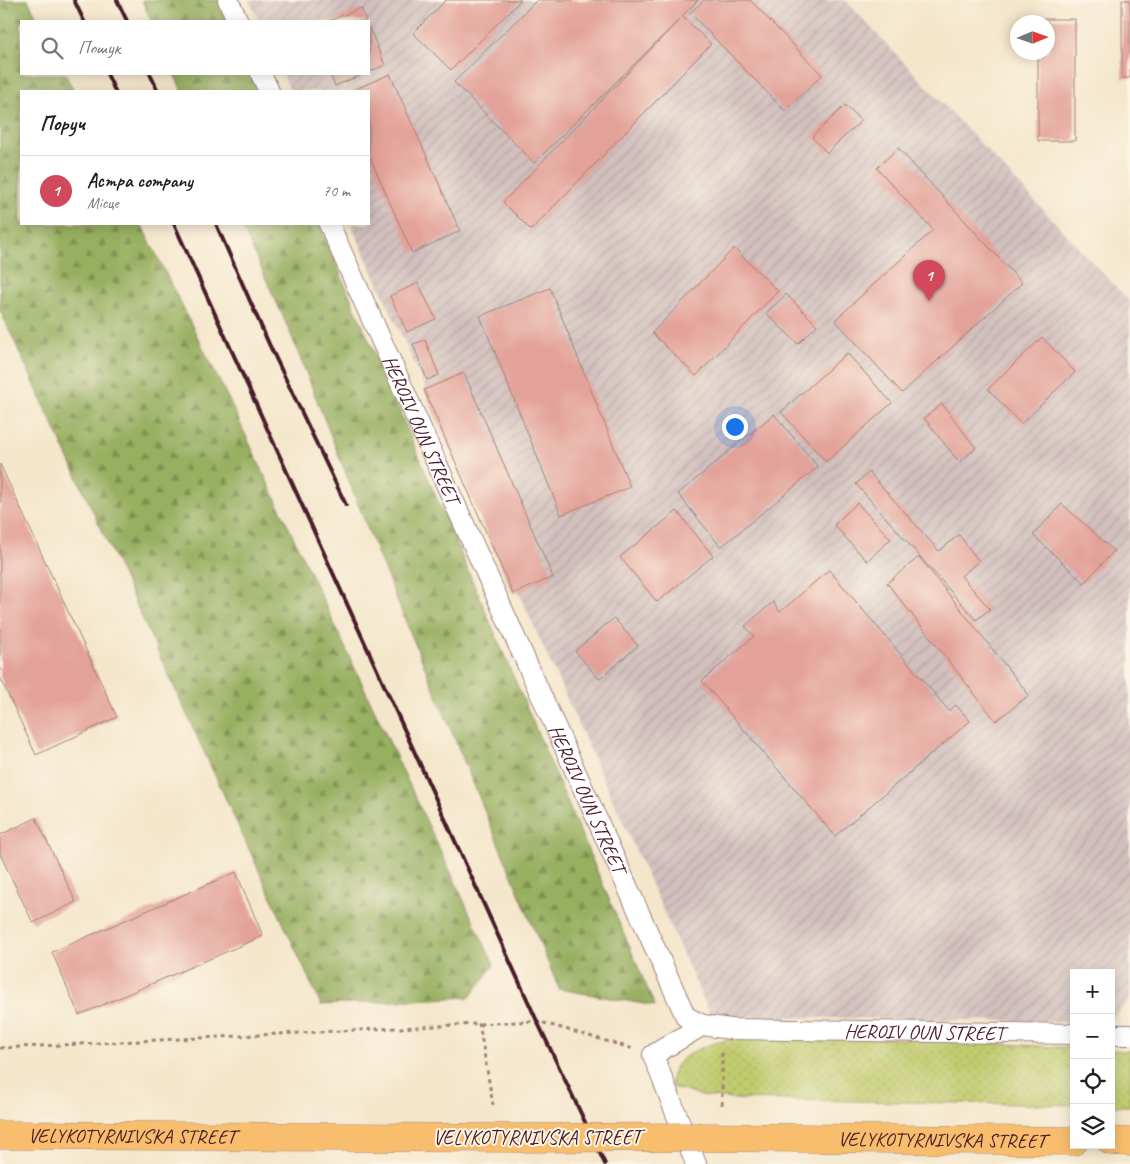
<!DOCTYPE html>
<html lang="uk">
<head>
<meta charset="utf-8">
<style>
	:root { --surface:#fff; --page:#f6f6f6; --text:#222; --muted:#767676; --line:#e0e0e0; --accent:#d1495b }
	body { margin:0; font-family:Caveat,sans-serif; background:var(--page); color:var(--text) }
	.controls { position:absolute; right:15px; bottom:15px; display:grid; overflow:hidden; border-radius:0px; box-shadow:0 2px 12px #0003 }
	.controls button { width:45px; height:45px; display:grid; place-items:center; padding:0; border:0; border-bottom:1px solid var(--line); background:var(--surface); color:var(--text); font:25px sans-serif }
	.compass { position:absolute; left:1010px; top:15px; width:45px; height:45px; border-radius:50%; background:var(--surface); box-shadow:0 2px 12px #0003; rotate:88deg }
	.you { position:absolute; left:734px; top:426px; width:18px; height:18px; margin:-12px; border:4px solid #fff; border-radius:50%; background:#1a73e8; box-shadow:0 0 0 8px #1a73e833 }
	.badge { display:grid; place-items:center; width:32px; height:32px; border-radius:50%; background:var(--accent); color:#fff; font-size:16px; font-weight:700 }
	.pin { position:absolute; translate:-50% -41px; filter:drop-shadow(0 1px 2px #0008) }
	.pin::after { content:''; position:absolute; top:26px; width:18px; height:15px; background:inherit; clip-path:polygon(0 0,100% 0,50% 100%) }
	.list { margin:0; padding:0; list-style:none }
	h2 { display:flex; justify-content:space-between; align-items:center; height:65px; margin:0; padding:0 20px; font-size:21px }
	h2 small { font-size:16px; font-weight:400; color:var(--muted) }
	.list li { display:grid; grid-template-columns:32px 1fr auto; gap:15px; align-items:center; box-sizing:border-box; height:70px; padding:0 20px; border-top:1px solid var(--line) }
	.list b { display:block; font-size:19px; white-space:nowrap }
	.list p { margin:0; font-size:16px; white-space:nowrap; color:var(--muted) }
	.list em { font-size:16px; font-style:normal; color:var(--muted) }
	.icon { flex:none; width:28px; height:28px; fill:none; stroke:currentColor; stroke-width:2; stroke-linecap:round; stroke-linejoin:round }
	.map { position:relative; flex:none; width:1130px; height:1164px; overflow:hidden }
	.search { position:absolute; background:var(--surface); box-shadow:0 2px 12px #0003; left:20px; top:20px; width:350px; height:55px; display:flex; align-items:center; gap:12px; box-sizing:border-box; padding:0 18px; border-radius:0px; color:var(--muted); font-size:19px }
	.panel { position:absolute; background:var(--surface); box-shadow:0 2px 12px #0003; left:20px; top:90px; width:350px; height:135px; border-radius:0px }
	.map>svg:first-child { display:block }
</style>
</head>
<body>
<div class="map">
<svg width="1130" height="1164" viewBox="0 0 1130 1164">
	<defs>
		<pattern id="industrial-furrows" width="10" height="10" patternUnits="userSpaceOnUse" patternTransform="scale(1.25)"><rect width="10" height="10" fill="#d1bfbd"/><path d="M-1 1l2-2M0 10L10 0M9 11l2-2" fill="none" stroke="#b5a4a3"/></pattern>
		<pattern id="grass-dots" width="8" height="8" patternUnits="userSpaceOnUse" patternTransform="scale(1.25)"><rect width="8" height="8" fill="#bfcb6d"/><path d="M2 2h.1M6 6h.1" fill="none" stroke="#a6ae5f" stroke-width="1.8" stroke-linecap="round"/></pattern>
		<pattern id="forest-firs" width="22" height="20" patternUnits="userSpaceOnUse" patternTransform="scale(1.25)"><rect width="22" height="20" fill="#97af60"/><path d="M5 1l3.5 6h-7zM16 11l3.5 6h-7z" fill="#7d8e4f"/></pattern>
	</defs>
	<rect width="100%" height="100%" fill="#fcf5e5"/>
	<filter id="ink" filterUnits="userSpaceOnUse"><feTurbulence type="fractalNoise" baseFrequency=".02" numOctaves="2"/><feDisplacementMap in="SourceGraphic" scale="10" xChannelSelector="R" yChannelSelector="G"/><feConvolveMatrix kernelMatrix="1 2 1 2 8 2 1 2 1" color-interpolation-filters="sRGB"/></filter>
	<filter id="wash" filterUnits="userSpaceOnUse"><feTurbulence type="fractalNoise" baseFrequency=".0096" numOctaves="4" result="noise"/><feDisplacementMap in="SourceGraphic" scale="20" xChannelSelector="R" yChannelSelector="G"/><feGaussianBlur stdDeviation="1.12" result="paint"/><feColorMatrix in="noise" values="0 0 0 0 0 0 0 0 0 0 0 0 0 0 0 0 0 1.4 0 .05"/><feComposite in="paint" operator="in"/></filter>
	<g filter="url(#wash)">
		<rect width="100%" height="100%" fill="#f4e6cb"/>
		<path fill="url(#industrial-furrows)" d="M249 0H845L1130 302V1000L1111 1020V973H1074V1022L711 1016 351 224H369V91H290L283 74H369V21H259Z"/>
		<path fill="url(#grass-dots)" stroke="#84754c" d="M754 1034 934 1040 1074 1048V1105L737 1099 702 1096 672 1087C672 1083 671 1078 672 1075 679 1047 730 1039 754 1034Z
			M1111 1050 1130 1051V1106H1111Z"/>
		<path fill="url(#forest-firs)" stroke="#706746" d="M0 0H28L39 21H21V74H65L74 91H21V224H141L231 404 494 965 470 997 321 1005 0 310Z
			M142 0H222L232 21H151Z
			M174 74H254L262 91H182Z
			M241 224H319L655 1006 559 989 378 555 290 332Z"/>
		<g id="blocks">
			<path fill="#e3a299" d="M446 0H521L451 70 413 33Z
				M537 0H698L682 16 711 44 531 230 503 202 680 19 534 163 454 82Z
				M704 0H750L822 75 785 111 690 13Z
				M1122 0H1130V78H1122Z
				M361 8 366 21H329Z
				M1038 19H1075V141H1038V52H1048V22H1038Z
				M369 27 385 65 369 72Z
				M330 74H364L335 86Z
				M390 74 460 231 412 253 369 155V91H351Z
				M845 105 861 121 827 153 812 137Z
				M898 148 1022 283 902 393 835 320 933 230 877 168Z
				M734 248 778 291 696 376 652 333Z
				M418 283 436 319 407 332 390 296Z
				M550 288 630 487 561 515 480 316Z
				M786 294 817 325 798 344 766 313Z
				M1042 337 1075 372 1021 424 988 389Z
				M425 340 439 375 427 380 413 344Z
				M847 353 892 403 826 462 781 412Z
				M464 373 553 577 513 594 424 390Z
				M942 404 976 448 959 462 924 418Z
				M774 414 818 467 721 547 678 494Z
				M0 464 117 717 36 755 0 677Z
				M869 472 939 551 959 535 979 561 961 576 990 609 976 620 856 484Z
				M857 503 891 539 867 561 834 525Z
				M1062 504 1114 551 1084 583 1033 535Z
				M677 511 713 556 657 602 620 557Z
				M919 557 1029 695 996 721 887 583Z
				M829 570 949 711 956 705 970 721 835 836 702 681 754 636 745 626 773 602 780 612Z
				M614 618 638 646 599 679 575 651Z
				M36 818 76 902 33 923 0 854V835Z
				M236 872 263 936 79 1015 52 952Z"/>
		</g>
	</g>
	<g filter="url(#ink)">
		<use href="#blocks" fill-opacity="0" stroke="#9f827b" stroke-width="1"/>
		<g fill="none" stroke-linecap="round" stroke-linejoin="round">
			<g stroke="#9f827b" stroke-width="22">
				<g id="street">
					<path d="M228 0 238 21"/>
					<path d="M261 74 269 91"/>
					<path id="s1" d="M329 224 686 1017 703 1025 730 1029 1074 1034"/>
					<path d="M1111 1035H1130"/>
					<path d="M696 1164 653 1055 703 1025"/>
				</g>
			</g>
			<g stroke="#9f827b" stroke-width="29">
				<g id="primary">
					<path id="s2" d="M0 1135 519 1138"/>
					<path id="s3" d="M701 1137 1074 1141"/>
					<path d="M1111 1141 1130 1142"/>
				</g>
			</g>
			<path stroke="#9f827b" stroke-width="3" stroke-dasharray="4 4" stroke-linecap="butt" d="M479 1023 493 1105
				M0 1048 537 1021 634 1049
				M722 1105V1049"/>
			<use href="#street" stroke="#fff" stroke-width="20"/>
			<use href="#primary" stroke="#f9be6d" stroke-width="28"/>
			<path stroke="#4a1f2b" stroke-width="4" d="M74 0 84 21
				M117 0 127 21
				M107 74 115 91
				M150 74 158 91
				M174 224 537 1021 605 1164
				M216 224 269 344 346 505"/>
			<g stroke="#9f827b" stroke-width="29" stroke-linecap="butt">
				<path id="primary-bridge" d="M519 1138 701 1137"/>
			</g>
			<use href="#primary-bridge" stroke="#f9be6d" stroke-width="28"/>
		</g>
	</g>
	<g text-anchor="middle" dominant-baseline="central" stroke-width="4" stroke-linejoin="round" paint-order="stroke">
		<g font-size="20" fill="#4a1f2b" stroke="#fcf5e5">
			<text stroke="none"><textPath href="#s1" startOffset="225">HEROIV OUN STREET</textPath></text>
			<text stroke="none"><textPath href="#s1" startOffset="630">HEROIV OUN STREET</textPath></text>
			<text stroke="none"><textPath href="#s1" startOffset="1110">HEROIV OUN STREET</textPath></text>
			<text stroke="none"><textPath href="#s2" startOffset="132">VELYKOTYRNIVSKA STREET</textPath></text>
			<text x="537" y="1137">VELYKOTYRNIVSKA STREET</text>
			<text stroke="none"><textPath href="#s3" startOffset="241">VELYKOTYRNIVSKA STREET</textPath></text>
		</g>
	</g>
</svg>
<div class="controls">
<button>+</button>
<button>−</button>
<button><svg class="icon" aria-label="locate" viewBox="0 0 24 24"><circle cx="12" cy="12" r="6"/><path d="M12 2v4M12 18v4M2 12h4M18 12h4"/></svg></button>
<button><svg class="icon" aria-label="layers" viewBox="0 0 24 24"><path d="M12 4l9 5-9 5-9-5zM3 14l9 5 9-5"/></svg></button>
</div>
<svg class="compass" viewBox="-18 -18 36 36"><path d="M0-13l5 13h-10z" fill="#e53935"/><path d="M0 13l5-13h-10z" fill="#767676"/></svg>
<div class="you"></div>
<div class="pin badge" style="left:929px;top:301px">1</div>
<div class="search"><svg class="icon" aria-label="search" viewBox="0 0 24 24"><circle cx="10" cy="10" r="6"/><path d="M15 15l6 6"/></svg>Пошук</div>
<section class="panel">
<h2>Поруч<small></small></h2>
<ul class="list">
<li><span class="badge">1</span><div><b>Астра company</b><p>Місце</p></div><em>70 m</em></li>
</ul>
</section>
</div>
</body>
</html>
